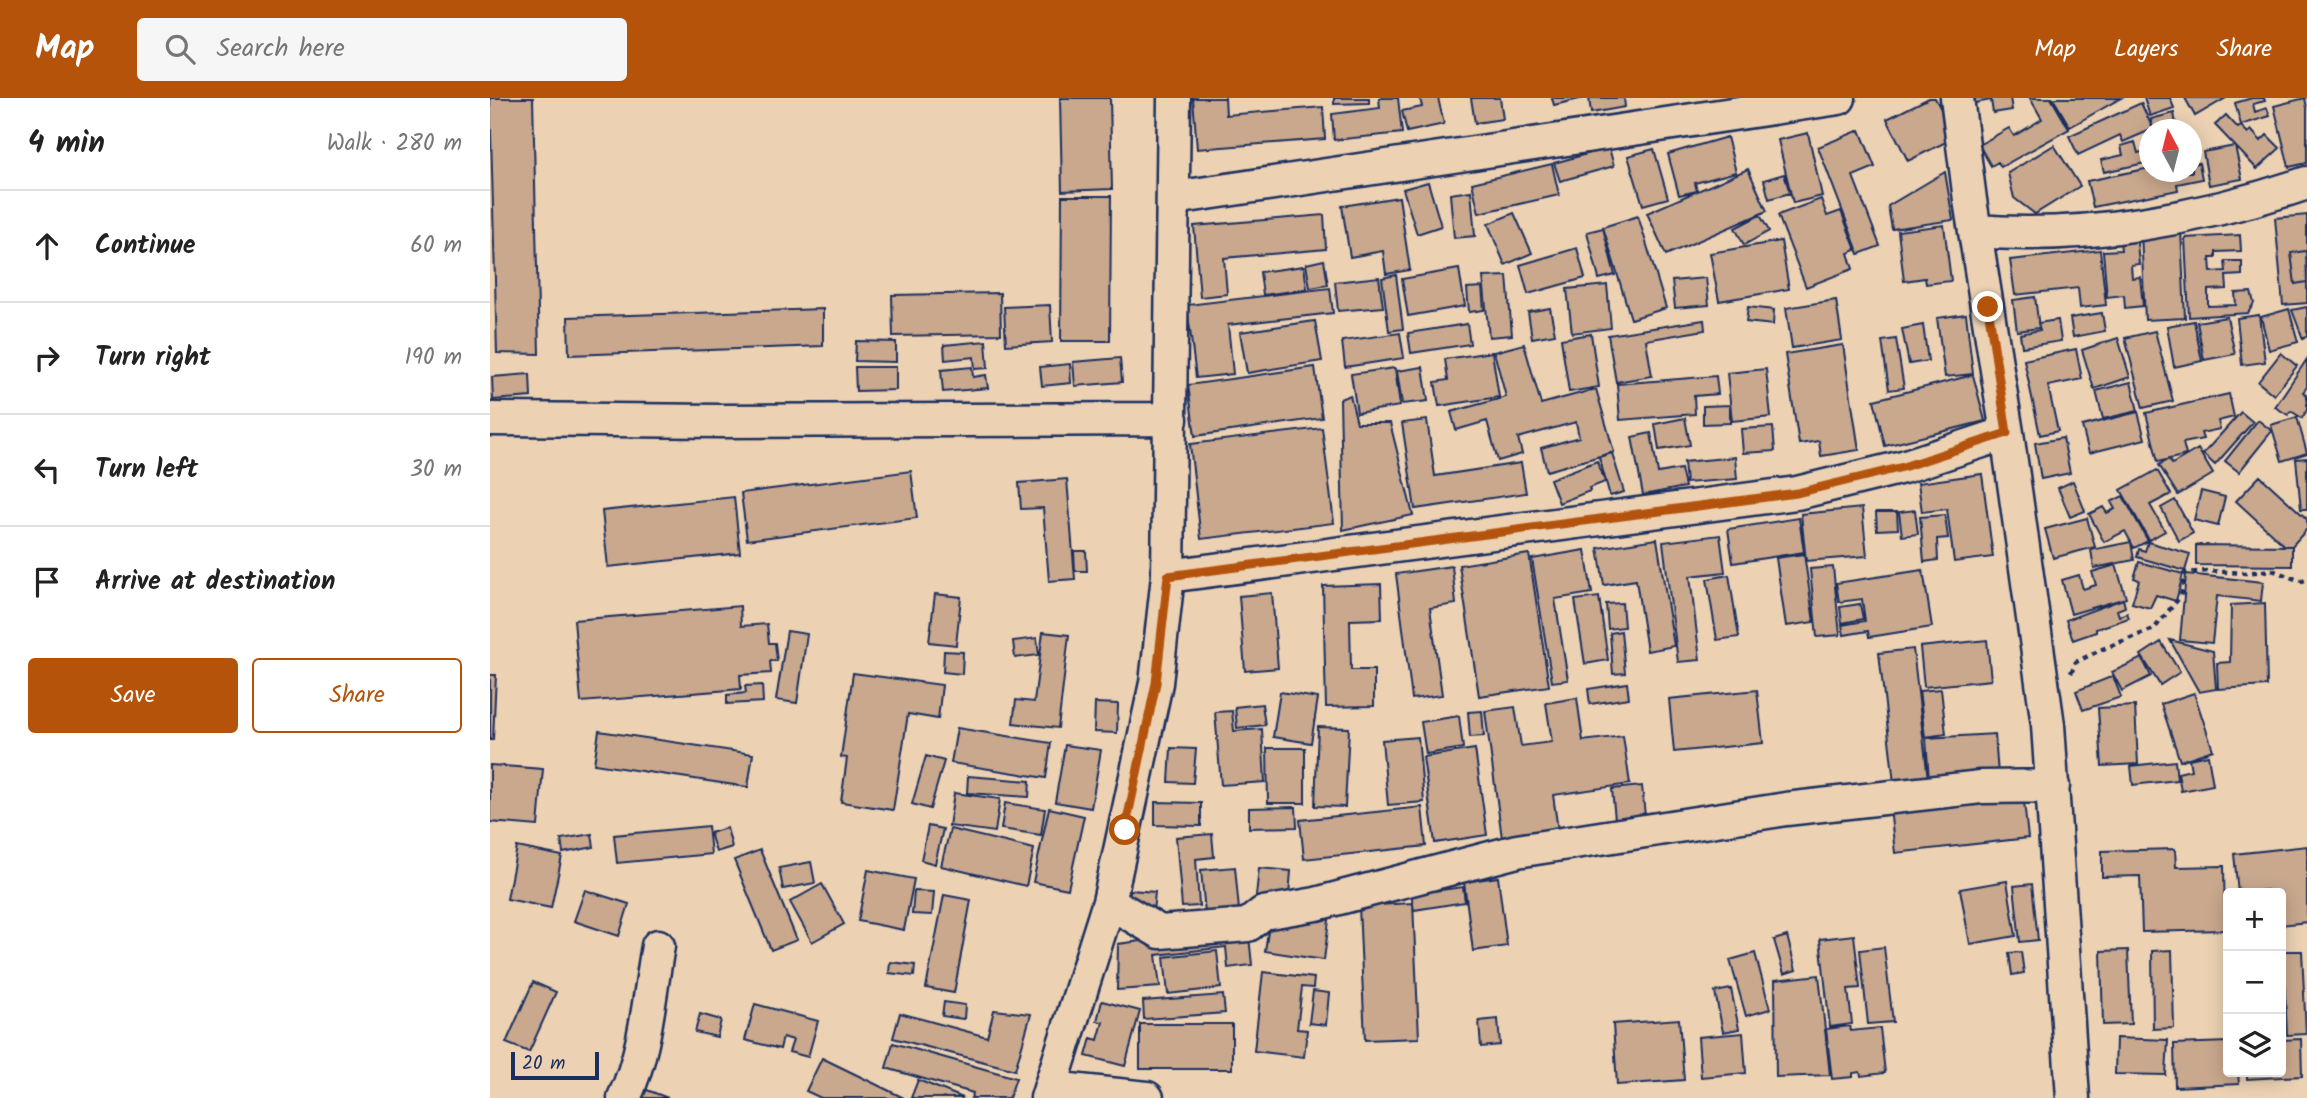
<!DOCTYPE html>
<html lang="en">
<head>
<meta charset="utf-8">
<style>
	:root { --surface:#fff; --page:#f6f6f6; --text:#222; --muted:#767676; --line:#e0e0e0; --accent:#b45309 }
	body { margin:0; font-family:Kalam,sans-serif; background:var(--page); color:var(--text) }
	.controls { position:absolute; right:21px; bottom:21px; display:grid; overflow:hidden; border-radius:7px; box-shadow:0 4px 18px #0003 }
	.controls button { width:63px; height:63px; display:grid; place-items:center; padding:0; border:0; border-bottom:2px solid var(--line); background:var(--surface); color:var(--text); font:35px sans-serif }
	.compass { position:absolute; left:1649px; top:21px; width:63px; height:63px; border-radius:50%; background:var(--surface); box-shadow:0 4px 18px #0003; rotate:353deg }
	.scale { position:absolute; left:21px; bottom:18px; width:88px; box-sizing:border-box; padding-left:7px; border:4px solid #1b2f5e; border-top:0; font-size:19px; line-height:24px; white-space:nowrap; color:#1b2f5e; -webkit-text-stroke:5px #ecd2b3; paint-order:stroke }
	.stop { position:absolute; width:21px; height:21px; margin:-16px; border:5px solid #b45309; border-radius:50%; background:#fff }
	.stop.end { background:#b45309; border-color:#fff; box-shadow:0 2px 7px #0008 }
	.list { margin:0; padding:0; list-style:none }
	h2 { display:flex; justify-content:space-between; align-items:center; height:91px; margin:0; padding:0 28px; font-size:30px }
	h2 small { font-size:23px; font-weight:400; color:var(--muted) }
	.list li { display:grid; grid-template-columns:46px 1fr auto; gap:21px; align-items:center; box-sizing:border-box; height:112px; padding:0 28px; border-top:2px solid var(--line) }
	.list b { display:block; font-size:26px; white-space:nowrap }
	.list em { font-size:23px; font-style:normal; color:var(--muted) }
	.actions { display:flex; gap:14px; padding:21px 28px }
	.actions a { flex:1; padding:16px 0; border:2px solid var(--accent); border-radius:7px; text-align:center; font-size:24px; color:var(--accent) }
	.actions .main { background:var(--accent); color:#fff }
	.icon { flex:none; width:38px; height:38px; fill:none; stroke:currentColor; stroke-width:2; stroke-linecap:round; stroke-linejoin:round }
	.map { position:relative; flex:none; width:1817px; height:1000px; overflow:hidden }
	header { display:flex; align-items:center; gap:42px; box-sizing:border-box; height:98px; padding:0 35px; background:var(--accent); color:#fff }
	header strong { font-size:33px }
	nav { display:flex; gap:38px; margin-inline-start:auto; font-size:24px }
	.search { width:490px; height:63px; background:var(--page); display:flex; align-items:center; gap:18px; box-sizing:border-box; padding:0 24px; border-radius:7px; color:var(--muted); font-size:26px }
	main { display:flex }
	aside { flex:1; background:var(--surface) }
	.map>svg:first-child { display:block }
</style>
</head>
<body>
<header>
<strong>Map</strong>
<div class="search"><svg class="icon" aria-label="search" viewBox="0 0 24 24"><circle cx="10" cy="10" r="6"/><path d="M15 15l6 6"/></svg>Search here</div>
<nav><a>Map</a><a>Layers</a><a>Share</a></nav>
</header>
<main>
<aside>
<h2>4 min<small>Walk · 280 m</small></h2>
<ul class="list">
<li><svg class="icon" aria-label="ahead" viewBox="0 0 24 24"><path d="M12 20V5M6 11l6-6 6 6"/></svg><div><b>Continue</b></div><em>60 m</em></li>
<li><svg class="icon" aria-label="right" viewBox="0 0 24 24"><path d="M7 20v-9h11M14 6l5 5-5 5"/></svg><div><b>Turn right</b></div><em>190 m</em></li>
<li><svg class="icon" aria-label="left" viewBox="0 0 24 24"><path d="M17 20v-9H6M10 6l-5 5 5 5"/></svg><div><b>Turn left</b></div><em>30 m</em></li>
<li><svg class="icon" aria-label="arrive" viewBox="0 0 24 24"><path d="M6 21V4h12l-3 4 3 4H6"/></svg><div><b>Arrive at destination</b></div></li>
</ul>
<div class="actions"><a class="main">Save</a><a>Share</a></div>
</aside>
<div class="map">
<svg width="1817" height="1000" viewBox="0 0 1817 1000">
	<rect width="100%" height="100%" fill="#ecd2b3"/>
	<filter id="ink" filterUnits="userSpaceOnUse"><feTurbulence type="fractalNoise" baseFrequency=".0143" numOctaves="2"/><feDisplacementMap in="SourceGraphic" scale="14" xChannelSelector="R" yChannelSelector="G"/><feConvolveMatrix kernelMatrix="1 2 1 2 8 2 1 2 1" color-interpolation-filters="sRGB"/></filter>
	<g filter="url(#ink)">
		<path fill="#c9a88d" stroke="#1b2f5e" stroke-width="2" d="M0 0H43L49 256 7 255Z
			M570 0H620L622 91 572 93Z
			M703 0H735L736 17 833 9 835 41 707 51Z
			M844 0H879V5L844 6Z
			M889 0H908L912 35 844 42 842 16 890 10Z
			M930 0H948L954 26 917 34 912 13 932 9Z
			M981 0H1010L1013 21 985 25Z
			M1062 0H1094L1064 7Z
			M1099 0H1134L1135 9 1101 15Z
			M1439 0H1445L1466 39 1418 63 1397 21Z
			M1485 0H1520L1522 12 1503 15 1501 2 1485 5Z
			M1540 0H1561L1579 31 1511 69 1508 64 1501 68 1489 47 1519 30 1524 38 1552 21Z
			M1563 0H1631L1580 29Z
			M1654 0H1680L1684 10 1660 18Z
			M1695 0H1736L1705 18Z
			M1762 0H1774L1775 3 1763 6 1765 14 1777 10 1780 18 1751 27 1745 5Z
			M1815 0 1817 10V65L1799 69 1784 8Z
			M1651 5 1663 31 1633 44 1630 37 1588 57 1579 38Z
			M1684 15 1687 32H1663L1661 21Z
			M1736 17 1748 30 1751 28 1758 35 1761 32 1771 43 1777 37 1790 50 1767 71 1725 27Z
			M1370 32 1385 69 1363 78 1390 148 1369 156 1328 49Z
			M1318 35 1332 98 1303 105 1288 42Z
			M1237 39 1246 74 1205 85 1207 93 1189 97 1178 56Z
			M1645 44 1648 55 1660 52V64L1614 74 1611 62 1633 57 1631 48Z
			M1564 47 1590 88 1545 116 1524 100 1518 75Z
			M1745 48 1752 81 1719 87 1713 54Z
			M1119 50 1124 68 1070 83 1064 65Z
			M1164 51 1178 100 1153 107 1138 58Z
			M1709 65 1712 81 1687 86 1688 92 1603 109 1597 83 1660 70V74H1702V66Z
			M1062 66 1069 97 989 115 982 85Z
			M1258 71 1277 113 1176 157 1157 115Z
			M1455 74 1463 122 1402 131 1398 108Z
			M1294 76 1300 95 1279 101 1274 82Z
			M938 84 951 128 927 136 913 91Z
			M981 93 985 138 964 140 960 96Z
			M572 98H621L620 243H571Z
			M909 99 920 172 896 176 893 153 860 159 852 108Z
			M1331 101 1337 118 1351 113 1366 152 1358 155 1363 171 1316 189 1288 117Z
			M1024 115 1042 155 1015 167 998 126Z
			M834 117 836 151 734 160 737 196 710 199 704 128Z
			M1270 117 1279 133 1254 147 1245 130Z
			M1817 117V205L1793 207 1785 120Z
			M1148 118 1176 210 1141 221 1113 129Z
			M1454 127 1461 183 1436 186 1435 180 1414 183 1408 133Z
			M1113 130 1125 177 1109 181 1097 134Z
			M1691 132 1695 220 1655 222 1651 134Z
			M1646 134 1649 166 1641 167 1642 180 1650 179 1653 208 1635 210 1634 197 1617 199 1613 153 1631 152 1629 135Z
			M1750 137 1751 153 1726 154V160H1720L1721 174 1736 173 1735 163H1752V177L1736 178 1737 191 1718 192V208L1746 207 1745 195 1761 194 1764 205 1758 215 1699 219 1695 140Z
			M1291 143 1299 191 1229 203 1220 155Z
			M1087 150 1095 180 1038 196 1030 167Z
			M1610 152 1616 207 1590 210 1588 190 1525 197 1520 162Z
			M1816 153 1817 184 1805 186 1801 155Z
			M834 162 838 187 820 190 816 166Z
			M814 168 817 191 773 197 770 174Z
			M969 171 975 208 918 218 912 181Z
			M906 177 913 231 899 233 892 180Z
			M1017 178 1022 237 999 239 993 179Z
			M889 179 893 209 848 213 845 184Z
			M1216 180 1219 207 1185 210 1182 183Z
			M1117 187 1121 230 1082 235 1077 191Z
			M992 189 994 212 979 214 977 190Z
			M840 190 843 215 738 227 743 276 706 280 697 207Z
			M510 195 511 236 403 238 402 197Z
			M1545 199 1549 230 1527 233 1523 202Z
			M1346 202 1352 242 1302 250 1296 210Z
			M560 207 562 244 516 247 514 209Z
			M1258 209 1284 212 1283 227 1256 224Z
			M1817 209V238L1813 241 1802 212Z
			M1060 210 1065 236 1042 240 1038 214Z
			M333 211V248L79 257 78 219Z
			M1799 211 1808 244 1779 252 1771 219Z
			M1612 215 1615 233 1583 239 1580 220Z
			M1476 216 1483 276 1455 279 1447 220Z
			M1769 217 1775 264 1752 267 1747 220Z
			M1737 219 1745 256 1714 262 1707 224Z
			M1214 222 1215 232 1156 242 1162 278 1126 284 1118 237Z
			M1568 222 1571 243 1532 249 1530 236 1550 232 1548 225Z
			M825 223 832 263 757 275 750 234Z
			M1704 223 1712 263 1684 269 1677 228Z
			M977 226 980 246 921 255 918 235Z
			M1433 227 1438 263 1419 266 1412 231Z
			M1665 233 1683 303 1653 310 1635 240Z
			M910 235 914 260 855 269 852 243Z
			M1101 236 1109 289 1079 294 1071 241Z
			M1628 240 1640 279 1604 291 1592 252Z
			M1406 241 1414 290 1399 292 1392 243Z
			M366 243 406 244V264L365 263Z
			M496 243 498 270 485 271 484 259 455 262 454 247Z
			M1034 246 1051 306 1106 291 1124 354 1057 373 1051 350 1089 339 1086 324 1028 340 1032 356 1008 363 997 323 966 332 961 314 1016 299 1004 254Z
			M1353 247 1369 352 1331 358 1329 343 1309 346 1295 256Z
			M1586 251 1592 281 1558 288 1568 333 1550 337 1534 262Z
			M1002 254 1009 299 949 308 945 284 958 282 955 261Z
			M1791 255 1807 268 1784 297 1768 284Z
			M630 260 632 284 585 288 583 264Z
			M1817 261V289L1813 294 1817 297V312L1812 320 1801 313 1798 317 1785 309Z
			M580 266 581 285 552 288 550 269Z
			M365 269H406V292L366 293Z
			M482 269 483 279 496 277 498 290 453 294 451 272Z
			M825 269 832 320 705 338 698 287Z
			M933 269 938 303 912 306 907 273Z
			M905 270 910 308 867 315 861 276Z
			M1276 271 1281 319 1242 323 1237 275Z
			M40 276 41 299 3 302 2 279Z
			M1483 277 1495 323 1395 348 1384 302Z
			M1226 278 1228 296 1204 298 1205 316 1130 322 1127 286Z
			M1641 284 1648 313 1613 321 1606 293Z
			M1739 296 1744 319 1728 323 1730 331 1711 335 1713 341 1693 345 1696 357 1668 364 1656 315Z
			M860 297 867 325H900L923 417 853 432 850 301Z
			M1240 307V325L1213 326V308Z
			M1648 314 1655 341 1599 355 1592 328Z
			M1751 314 1763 324 1725 367 1713 356Z
			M1807 319 1817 355 1792 363 1781 327Z
			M1195 320 1200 347 1169 352 1165 326Z
			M937 322 945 378 1031 365 1036 395 925 411 912 325Z
			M1768 322 1782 333 1749 374 1735 363Z
			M1283 329 1285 353 1253 355 1251 331Z
			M832 330 844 425 711 441 700 346Z
			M1161 335 1168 375 1191 371 1195 389 1153 397 1142 339Z
			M1573 340 1580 375 1551 381 1545 345Z
			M1708 351 1723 376 1688 397 1669 367 1679 361 1682 366Z
			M1122 355 1134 394 1120 398 1109 359Z
			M1245 359 1247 381 1196 385 1194 364Z
			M1817 360V411H1811L1806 361Z
			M1107 363 1115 384 1099 390 1100 393 1069 405 1060 381Z
			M1667 372 1681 396 1660 407 1675 433 1659 442 1631 392Z
			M421 373 427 420 257 442 251 395Z
			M1492 376 1503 459 1464 464 1457 411 1432 414 1428 385Z
			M1770 378 1817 421V431L1802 448H1795L1746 403Z
			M577 381 585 481 559 483 553 410 531 411 529 385Z
			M1583 383 1595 413 1580 419 1568 390Z
			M1711 393 1735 399 1728 428 1704 422Z
			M1633 398 1658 443 1644 450 1635 433 1614 444 1599 416 1613 409 1617 415 1625 411 1621 404Z
			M244 399 250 455 118 469 112 413Z
			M1685 402 1703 435 1689 443 1671 410Z
			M1372 410 1377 458 1316 463 1311 416Z
			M1425 412 1428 436 1412 438 1409 414Z
			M1386 414H1407L1408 431 1387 432Z
			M1455 417 1458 440 1447 441 1448 462 1434 464 1430 419Z
			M1309 420 1314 454 1243 465 1238 431Z
			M1597 420 1605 449 1563 460 1555 431Z
			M1230 437 1235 474 1200 478 1210 562 1188 564 1173 444Z
			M1167 441 1184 548 1157 553 1146 482 1114 487 1108 450Z
			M1641 444 1644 462 1604 470 1601 452Z
			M1658 444 1700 456 1695 473 1647 459 1649 451 1655 453Z
			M1706 447 1802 448V468L1706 467Z
			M1095 452 1102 495 1065 501 1078 582 1062 584 1042 461Z
			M584 453H596L597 473H585Z
			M1039 456 1059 588 989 598 969 467Z
			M1314 456 1324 524 1296 528 1286 460Z
			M1649 464 1693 476 1686 503 1666 497 1660 510 1642 505 1649 482 1644 480Z
			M1626 467 1636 500 1581 516 1572 482 1589 477 1593 491 1606 487 1602 474Z
			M962 468 966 506 940 510 952 597 922 601 906 476Z
			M1343 469 1350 537 1327 539 1320 471Z
			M1433 472 1442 529 1379 539 1378 533 1354 537 1352 527 1375 523 1372 501 1349 504 1346 485Z
			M1696 476 1773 484 1771 503 1727 498 1722 545 1690 542Z
			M1239 477 1249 539 1227 542 1217 481Z
			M891 486 892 521 860 522 861 572H884V608L836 609 833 488Z
			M782 495 788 570 755 573 749 498Z
			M445 496 471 499 466 547 439 544Z
			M1109 499 1118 562 1095 566 1085 502Z
			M1633 501 1635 509 1627 512 1629 518 1637 515 1639 520 1606 531V534L1583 542 1576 522Z
			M1132 505 1134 529 1118 531 1116 506Z
			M1775 505 1777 588 1728 591 1727 565 1740 564 1741 507Z
			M1370 506 1373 521 1352 525 1350 509Z
			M250 508 251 528 277 526 279 545H285L287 563H280L281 575 250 577 251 591 91 604 84 522Z
			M297 533 317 536 307 605 286 602Z
			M1131 533 1135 575 1123 576 1120 535Z
			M553 534 579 537 568 630 523 625 526 602 544 604Z
			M547 540 549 557 525 560 523 543Z
			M1497 542 1501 582 1434 589 1430 549Z
			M1680 542 1723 553 1726 591 1709 594Z
			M1671 544 1690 574 1670 587 1651 557Z
			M1423 551 1438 681 1404 685 1389 555Z
			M454 553 473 554 472 576 453 574Z
			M1652 560 1661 578 1632 593 1622 574Z
			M363 575 452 587 448 621 418 616 403 712 351 704 357 660 351 659Z
			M0 577H6L3 642H0Z
			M1623 578 1631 599 1593 612 1586 593Z
			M1137 585 1139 600 1100 606 1098 591Z
			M272 587 273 604 237 606V597L256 595 255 588Z
			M1451 591 1456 636 1435 639 1429 593Z
			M1267 592 1273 645 1184 654 1179 601Z
			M790 594 828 600 821 645 783 639Z
			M1704 595 1723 652 1690 663 1671 606Z
			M1087 600 1093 643 1133 638 1140 686 1063 697 1068 732 1012 740 995 613 1025 609 1031 648 1062 644 1056 605Z
			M605 605 628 606 627 635 604 634Z
			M772 606 775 627 747 630 745 609Z
			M1645 608 1648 666 1612 668 1608 610Z
			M742 613 744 633 772 631 775 684 731 687 725 614Z
			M992 613 994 638 980 639 978 614Z
			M969 618 973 650 936 656 931 624Z
			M828 629 859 630 855 709 825 708Z
			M467 630 561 645 556 680 461 665Z
			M109 633 263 656 258 689 104 666Z
			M1505 636 1508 677 1439 682 1436 640Z
			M928 639 934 704 898 707 892 642Z
			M575 647 611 652 601 710 565 704Z
			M681 650 706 651 703 685 679 684Z
			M777 650H815V705H778Z
			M985 651 997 737 945 745 933 659Z
			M1718 657 1723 687 1691 693 1688 675 1701 672 1699 661Z
			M436 658 454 663 440 711 422 706Z
			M1685 663 1687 682 1643 687 1641 668Z
			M0 667 53 671 48 728 0 724Z
			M478 678 540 683 539 699 477 695Z
			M1152 688 1155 718 1125 721 1122 691Z
			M464 695 510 701 505 734 459 728Z
			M1533 695 1538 740 1405 755 1400 710Z
			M665 704 711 705V728L665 727Z
			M515 705 555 711 551 737 511 731Z
			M806 709 807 729 759 730V710Z
			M932 709 936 748 814 761 810 722Z
			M559 710 594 718 578 791 543 784Z
			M218 728 221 756 127 765 124 737Z
			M438 728 453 731 445 766 431 762Z
			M237 730 242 749 226 754 220 735Z
			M460 731 544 751 536 788 451 768Z
			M102 736 104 749 73 755 71 741Z
			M722 736 724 759 706 761 709 808 692 809 686 739Z
			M1817 748V824L1791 827V795H1777V792L1748 795 1744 756Z
			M27 749 72 758 61 810 17 801Z
			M1685 751 1686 769 1734 768 1735 832 1652 834 1650 778 1612 779V753Z
			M270 752 307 842 281 852 244 762Z
			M321 764 325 785 293 791 289 770Z
			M745 769 749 812 715 815 711 772Z
			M769 770 801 773 798 810 765 807Z
			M378 772 424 781 414 832 368 823Z
			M1008 779 1017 848 983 853 974 784Z
			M1517 783 1526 838 1480 846 1470 791Z
			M332 786 354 826 322 844 300 804Z
			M1542 786 1548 842 1530 844 1524 788Z
			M973 789 975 804 924 812 921 796Z
			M95 792 139 806 129 838 84 823Z
			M640 792 665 794 663 814 638 811Z
			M424 793 444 794 442 817 422 816Z
			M454 797 481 802 464 895 436 890Z
			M923 805 929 940 875 942 869 808Z
			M781 814 839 822 834 862 775 853Z
			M758 829 762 867 738 870 736 849 666 857 670 889 627 892 628 846Z
			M1364 837 1370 890 1358 891 1362 926 1340 929 1330 841Z
			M1297 838 1306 872 1294 876 1284 842Z
			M1394 849 1403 924 1378 926 1370 852Z
			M1638 852 1641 926 1613 927 1611 853Z
			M1682 852 1684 930 1663 931 1662 853Z
			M727 853 731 890 678 896 674 859Z
			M1793 853H1812L1816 936 1797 937Z
			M1531 854 1534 875 1522 877 1519 855Z
			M1265 855 1280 911 1256 918 1240 862Z
			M400 864 425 867 424 878 399 875Z
			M773 874 824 880 823 890 812 889 807 931 817 932 814 959 764 953Z
			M1329 877 1340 977 1286 979 1285 882Z
			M43 884 66 894 39 954 16 945Z
			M1241 891 1249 931 1233 934 1225 894Z
			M823 893 839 895 836 927 819 925Z
			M733 897 735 915 654 921 653 903Z
			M612 903 650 913 635 968 596 958 601 940 608 942 613 924 607 923Z
			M454 904 475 907 474 921 452 918Z
			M265 906 328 923 318 959 299 954 303 942 293 939 290 951 255 942Z
			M504 912 541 916 525 972 403 940 410 915 497 939Z
			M210 916 231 922 227 939 205 934Z
			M1008 921 1010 947 991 949 989 923Z
			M1189 921 1194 982 1127 987 1123 926Z
			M650 926H742V971H650Z
			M1360 928V933L1390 930 1395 975 1371 978 1370 974 1363 975V979L1342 981 1336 931Z
			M1253 935 1256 975 1211 979 1208 939Z
			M1626 940 1678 942 1676 977 1625 976Z
			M1811 941 1812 978 1757 981V974H1791V942Z
			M1738 944V974H1748L1749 986 1685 989 1684 946Z
			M403 945 526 980 519 1000H481L483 995 396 970Z
			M332 960 414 1000H331L316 993Z
			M428 982 473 1000H421Z
			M149 989 178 1000H145Z"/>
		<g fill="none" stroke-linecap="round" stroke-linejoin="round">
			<g stroke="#1b2f5e" stroke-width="37">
				<path id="minor" d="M1467 0 1480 102 1517 335 1558 627 1583 1000
					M684 100 1349 0
					M1486 133C1595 142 1714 120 1817 85
					M0 321 232 323 681 321
					M678 478 1307 395 1413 369 1517 335
					M619 804 670 834 758 827 773 815 826 806 1027 753 1296 711 1491 689 1563 688
					M561 990 657 1000
					M134 1000C156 954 159 898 168 848
					M557 1000 619 804 666 585 678 478 684 0"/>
			</g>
			<path stroke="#1b2f5e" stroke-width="4.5" stroke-dasharray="5 5" stroke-linecap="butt" d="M1581 575 1586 564 1610 552 1664 531 1689 500 1693 492 1695 475 1718 473 1756 475 1782 472 1811 483 1817 482"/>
			<use href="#minor" stroke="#ecd2b3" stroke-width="32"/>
		</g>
	</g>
	<g fill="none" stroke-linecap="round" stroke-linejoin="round" filter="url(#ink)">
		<path stroke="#b45309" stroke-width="9" d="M635 732 666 585 678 478 1307 395 1413 369 1517 335 1498 209"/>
	</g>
</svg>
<div class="controls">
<button>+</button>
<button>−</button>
<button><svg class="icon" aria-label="layers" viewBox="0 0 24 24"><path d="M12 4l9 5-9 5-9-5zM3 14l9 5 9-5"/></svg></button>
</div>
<svg class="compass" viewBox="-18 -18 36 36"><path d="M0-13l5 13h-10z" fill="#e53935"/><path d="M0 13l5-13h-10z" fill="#767676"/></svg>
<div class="scale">20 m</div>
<div class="stop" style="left:635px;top:732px"></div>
<div class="stop end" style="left:1498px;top:209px"></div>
</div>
</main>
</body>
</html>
